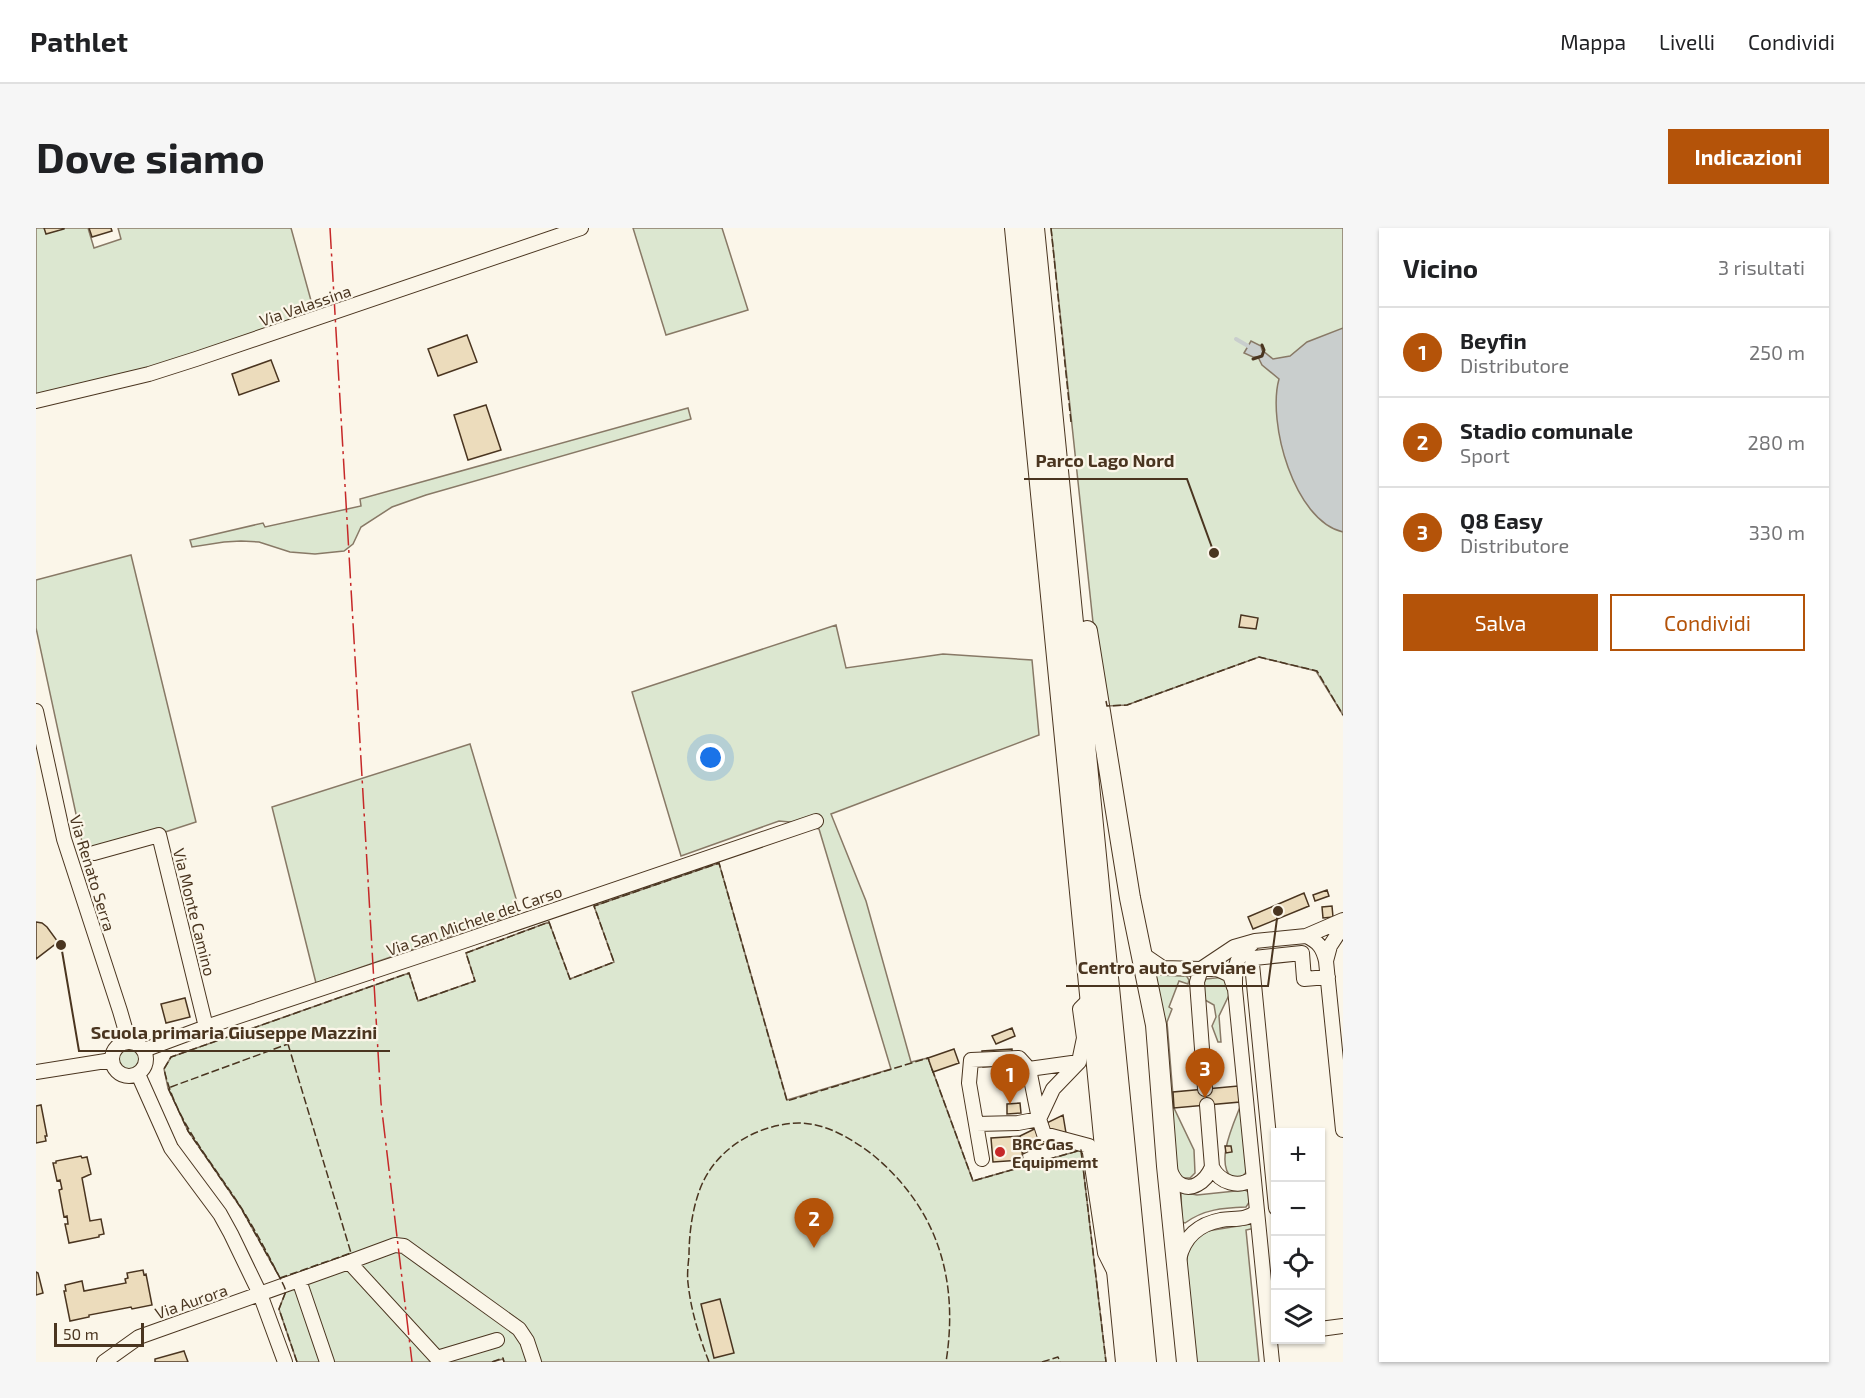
<!DOCTYPE html>
<html lang="it">
<head>
<meta charset="utf-8">
<style>
	:root { --surface:#fff; --page:#f6f6f6; --text:#202124; --muted:#757577; --line:#e0e0e0; --accent:#b45309 }
	body { margin:0; font-family:"Exo 2",sans-serif; background:var(--page); color:var(--text) }
	.controls { position:absolute; right:18px; bottom:18px; display:grid; overflow:hidden; border-radius:0px; box-shadow:0 2px 4px #0004 }
	.controls button { width:54px; height:54px; display:grid; place-items:center; padding:0; border:0; border-bottom:2px solid var(--line); background:var(--surface); color:var(--text); font:30px sans-serif }
	.scale { position:absolute; left:18px; bottom:15px; width:90px; box-sizing:border-box; padding-left:6px; border:3px solid #4a3520; border-top:0; font-size:16px; line-height:21px; white-space:nowrap; color:#4a3520; -webkit-text-stroke:4px #fbf6e9; paint-order:stroke }
	.you { position:absolute; left:675px; top:530px; width:21px; height:21px; margin:-15px; border:4px solid #fff; border-radius:50%; background:#1a73e8; box-shadow:0 0 0 9px #1a73e833 }
	.badge { display:grid; place-items:center; width:39px; height:39px; border-radius:50%; background:var(--accent); color:#fff; font-size:20px; font-weight:700 }
	.pin { position:absolute; translate:-50% -50px; filter:drop-shadow(0 2px 3px #0008) }
	.pin::after { content:''; position:absolute; top:32px; width:21px; height:18px; background:inherit; clip-path:polygon(0 0,100% 0,50% 100%) }
	.list { margin:0; padding:0; list-style:none }
	h2 { display:flex; justify-content:space-between; align-items:center; height:78px; margin:0; padding:0 24px; font-size:26px }
	h2 small { font-size:20px; font-weight:400; color:var(--muted) }
	.list li { display:grid; grid-template-columns:39px 1fr auto; gap:18px; align-items:center; box-sizing:border-box; height:90px; padding:0 24px; border-top:2px solid var(--line) }
	.list b { display:block; font-size:22px; white-space:nowrap }
	.list p { margin:0; font-size:20px; white-space:nowrap; color:var(--muted) }
	.list em { font-size:20px; font-style:normal; color:var(--muted) }
	.actions { display:flex; gap:12px; padding:18px 24px }
	.actions a { flex:1; padding:14px 0; border:2px solid var(--accent); border-radius:0px; text-align:center; font-size:21px; color:var(--accent) }
	.actions .main { background:var(--accent); color:#fff }
	.icon { flex:none; width:33px; height:33px; fill:none; stroke:currentColor; stroke-width:2; stroke-linecap:round; stroke-linejoin:round }
	.map { position:relative; flex:none; width:1307px; height:1134px; overflow:hidden; border-radius:0px }
	header { display:flex; align-items:center; gap:36px; box-sizing:border-box; height:84px; padding:0 30px; background:var(--surface); border-bottom:2px solid var(--line) }
	header strong { font-size:28px }
	nav { display:flex; gap:33px; margin-inline-start:auto; font-size:21px }
	.intro { display:flex; align-items:center; justify-content:space-between; box-sizing:border-box; height:144px; padding:0 36px }
	h1 { margin:0; font-size:42px }
	.button { padding:15px 27px; border-radius:0px; background:var(--accent); color:#fff; font-size:21px; font-weight:700 }
	main { display:flex; gap:36px; padding:0 36px }
	aside { flex:1; background:var(--surface); border-radius:0px; box-shadow:0 2px 4px #0004 }
	.map>svg:first-child { display:block }
</style>
</head>
<body>
<header>
<strong>Pathlet</strong>
<nav><a>Mappa</a><a>Livelli</a><a>Condividi</a></nav>
</header>
<div class="intro"><h1>Dove siamo</h1><a class="button">Indicazioni</a></div>
<main>
<div class="map">
<svg width="1307" height="1134" viewBox="0 0 1307 1134">
	<rect width="100%" height="100%" fill="#fbf6e9"/>
	<path fill="#dce7d0" stroke="#887966" stroke-width="1.5" d="M0 0H52L58 20 85 11 82 0H255L279 87 125 138 0 166Z
		M597 0H686L712 82 630 107Z
		M1015 0H1307V487L1280 443 1223 429 1091 477 1071 478 1061 432Z
		M652 180 655 191 390 267 356 279 325 299 317 316 308 323 279 326 254 324 223 314 205 313 188 314 156 319 154 312 227 295 229 299 325 278 324 271Z
		M95 327 160 594 52 629 46 614 0 400V352Z
		M800 397 810 440 907 426 996 432 1003 507 795 586 830 673 875 834 892 830 937 953 1045 922 1070 1134H468L467 1131 456 1134H261L243 1081 250 1063 244 1050 205 980 152 903 132 860 128 841 135 829 373 745 382 773 439 753 430 725 513 694 534 751 578 734 558 678 683 635 751 872 855 841 783 601 754 594 743 593 645 628 596 464Z
		M434 516 484 684 280 755 236 579Z
		M1117 741 1150 747 1153 752 1152 756 1143 753 1133 779 1136 781 1131 794 1138 880 1158 922 1159 945 1154 950H1146L1140 943Z
		M1188 749 1194 765 1183 788 1185 814H1182L1176 798 1180 789 1178 777 1169 772 1166 757 1170 751Z
		M82 831a11 11 0 1 1 22 0a11 11 0 1 1-22 0Z
		M1204 879 1211 942C1208 950 1203 949 1196 950 1179 935 1197 897 1204 879Z
		M1209 962 1213 964 1214 973 1210 979C1187 980 1168 981 1149 995L1146 994 1145 964 1161 967Z
		M1215 996 1217 997 1219 1000 1210 1002 1223 1134H1159L1150 1036 1153 1019 1164 1007 1171 1003Z"/>
	<path fill="#c9cecd" stroke="#887966" stroke-width="1.5" d="M1307 100V304C1258 293 1231 194 1243 151L1226 137 1222 129H1217L1208 125 1215 113 1225 118 1226 122 1237 131 1254 128 1271 114Z"/>
	<g fill="none" stroke-linecap="round" stroke-linejoin="round">
		<path stroke="#c9cecd" stroke-width="4" d="M1200 111 1212 118"/>
	</g>
	<path fill="#ecdcbc" stroke="#4a3520" stroke-width="1.5" d="M8 0H28V1L10 6Z
		M53 0H75L76 3 56 9Z
		M431 107 441 134 402 148 392 121Z
		M235 132 243 153 203 167 196 146Z
		M450 177 465 222 432 232 418 187Z
		M1205 387 1222 390 1220 401 1203 399Z
		M1291 662 1293 668 1279 673 1277 667Z
		M1268 665 1273 678 1217 701 1212 689Z
		M1296 678 1297 689 1287 690 1286 679Z
		M0 694 6 695 11 699 22 714 0 731Z
		M149 770 154 789 130 795 125 776Z
		M976 800 979 808 960 816 956 808Z
		M918 821 923 835 897 844 892 830Z
		M976 821 977 837 947 839 946 823Z
		M1202 858 1204 874 1138 880 1137 864Z
		M984 875 985 885 971 886V876Z
		M5 877 11 908H9L10 913 0 915V878Z
		M1027 887 1030 905 987 926 984 908Z
		M984 908 987 932 957 934 955 910Z
		M1189 918H1195L1196 924 1190 925Z
		M45 928 46 930 51 929 55 946 46 950 54 993 65 991 68 1006 63 1007V1009L33 1015 29 996H32L31 988 28 989 23 962 26 961 24 952 21 953 17 935H20V933Z
		M107 1042 108 1047 110 1046 116 1077 96 1081 95 1079 53 1087V1089L34 1093 28 1063H30L29 1057 46 1053 48 1063 90 1055 89 1051 92 1050 91 1045Z
		M0 1044 2 1045 7 1065 0 1067Z
		M684 1071 698 1125 678 1130 665 1076Z
		M148 1123 152 1134H119V1131Z"/>
	<g fill="none" stroke-linecap="round" stroke-linejoin="round">
		<g stroke="#4a3520" stroke-width="16">
			<path id="minor" d="M0 173 113 146 160 131 545 0
				M0 483 28 611 84 783 93 814
				M58 625 123 607 170 799
				M1270 708C1283 714 1287 720 1290 733L1307 902
				M1219 713C1198 731 1199 735 1199 761L1236 1134
				M1105 725 1127 740 1165 741 1198 719 1219 713 1270 708 1307 692
				M1290 733 1294 718 1307 698
				M1055 770 1044 781 1048 810 1043 834 1017 861 1003 891 1008 906 1053 918 1069 1025 1078 1043
				M76 831a17 17 0 1 1 34 0a17 17 0 1 1-34 0Z
				M108 822 170 799 419 716 780 593
				M0 844 76 832
				M102 846 135 920 184 986 195 1006 224 1066 249 1134
				M1169 861 1161 754 1165 741H1181L1194 747 1198 759
				M1171 877 1176 939C1184 955 1203 961 1217 950
				M940 896 982 895 1003 891 993 841 1043 834
				M946 931 933 855 935 832 983 830 993 841
				M1133 941C1135 945 1138 951 1141 954 1155 966 1170 953 1176 939
				M1240 980 1216 736 1218 730 1266 725 1268 751 1292 749
				M1143 1031C1148 1009 1163 996 1185 992 1198 990 1211 993 1221 983
				M313 1034 359 1017 368 1018 483 1101 491 1113 498 1134
				M263 1052 291 1134
				M1284 1101 1307 1098
				M68 1134 103 1109 313 1034 401 1130 461 1112"/>
		</g>
		<g stroke="#4a3520" stroke-width="22">
			<path id="highway" d="M979 0 1090 1134
				M998 0 1110 1134
				M1051 403 1094 670 1120 797 1131 938 1151 1134"/>
		</g>
		<use href="#minor" stroke="#fbf6e9" stroke-width="14"/>
		<use href="#highway" stroke="#fbf6e9" stroke-width="20"/>
		<path stroke="#4a3520" stroke-width="1.5" stroke-dasharray="8 3" stroke-linecap="butt" d="M1015 0 1035 194
			M1070 473 1071 478 1091 477 1223 429 1281 443 1307 487
			M252 816 315 1025 244 1050 205 980 152 903 132 860Z
			M896 841 937 953 1045 922 1070 1134
			M261 1134 243 1081 250 1063 248 1058C235 1032 221 1005 206 981 177 935 140 895 128 841L135 829 373 745 382 773 439 753 430 725 513 694 534 751 578 734 558 678 683 635 751 873 892 830 893 832
			M456 1134 467 1130 468 1134
			M673 1134C663 1108 655 1083 652 1055 651 1047 652 1037 653 1028 653 1007 656 982 664 961 679 921 721 896 763 895 790 895 816 911 837 927 902 981 923 1052 910 1134
			M1006 1134 1022 1129 1024 1134"/>
		<path stroke="#4a3520" stroke-width="3" d="M1217 131 1226 128 1228 122 1226 117"/>
		<path stroke="#c62828" stroke-width="1.5" stroke-dasharray="21 4.5 3 4.5" stroke-linecap="butt" d="M294 0 345 875 376 1134"/>
	</g>
	<circle fill="#c62828" stroke="#fbf6e9" stroke-width="2" cx="964" cy="924" r="6"/>
	<g text-anchor="middle" dominant-baseline="central" stroke-width="4.5" stroke-linejoin="round" paint-order="stroke">
		<g font-size="16" fill="#4a3520" stroke="#fbf6e9">
			<text transform="translate(269 77) rotate(-19)">Via Valassina</text>
			<text transform="translate(57 645) rotate(73)">Via Renato Serra</text>
			<text transform="translate(159 684) rotate(76)">Via Monte Camino</text>
			<text transform="translate(438 692) rotate(-19)">Via San Michele del Carso</text>
			<text transform="translate(155 1073) rotate(-19)">Via Aurora</text>
		</g>
		<g font-size="16" font-weight="bold" fill="#4a3520" stroke="#fbf6e9" text-anchor="start">
			<text x="976" y="915">BRC Gas<tspan x="976" dy="18">Equipmemt</tspan></text>
		</g>
	</g>
	<path fill="none" stroke="#4a3520" stroke-width="2" d="M1178 325L1151 251H988M1242 683L1232 758H1030M25 717L43 823H354"/>
	<g fill="#4a3520" stroke="#fbf6e9" stroke-width="2">
		<circle cx="1178" cy="325" r="6"/>
		<circle cx="1242" cy="683" r="6"/>
		<circle cx="25" cy="717" r="6"/>
	</g>
	<g font-size="18" text-anchor="middle" font-weight="bold" fill="#4a3520" stroke="#fbf6e9" stroke-width="4.5" stroke-linejoin="round" paint-order="stroke">
		<text x="1069" y="239">Parco Lago Nord</text>
		<text x="1131" y="746">Centro auto Serviane</text>
		<text x="198" y="811">Scuola primaria Giuseppe Mazzini</text>
	</g>
</svg>
<div class="controls">
<button>+</button>
<button>−</button>
<button><svg class="icon" aria-label="locate" viewBox="0 0 24 24"><circle cx="12" cy="12" r="6"/><path d="M12 2v4M12 18v4M2 12h4M18 12h4"/></svg></button>
<button><svg class="icon" aria-label="layers" viewBox="0 0 24 24"><path d="M12 4l9 5-9 5-9-5zM3 14l9 5 9-5"/></svg></button>
</div>
<div class="scale">50 m</div>
<div class="you"></div>
<div class="pin badge" style="left:974px;top:876px">1</div>
<div class="pin badge" style="left:778px;top:1020px">2</div>
<div class="pin badge" style="left:1169px;top:870px">3</div>
</div>
<aside>
<h2>Vicino<small>3 risultati</small></h2>
<ul class="list">
<li><span class="badge">1</span><div><b>Beyfin</b><p>Distributore</p></div><em>250 m</em></li>
<li><span class="badge">2</span><div><b>Stadio comunale</b><p>Sport</p></div><em>280 m</em></li>
<li><span class="badge">3</span><div><b>Q8 Easy</b><p>Distributore</p></div><em>330 m</em></li>
</ul>
<div class="actions"><a class="main">Salva</a><a>Condividi</a></div>
</aside>
</main>
</body>
</html>
